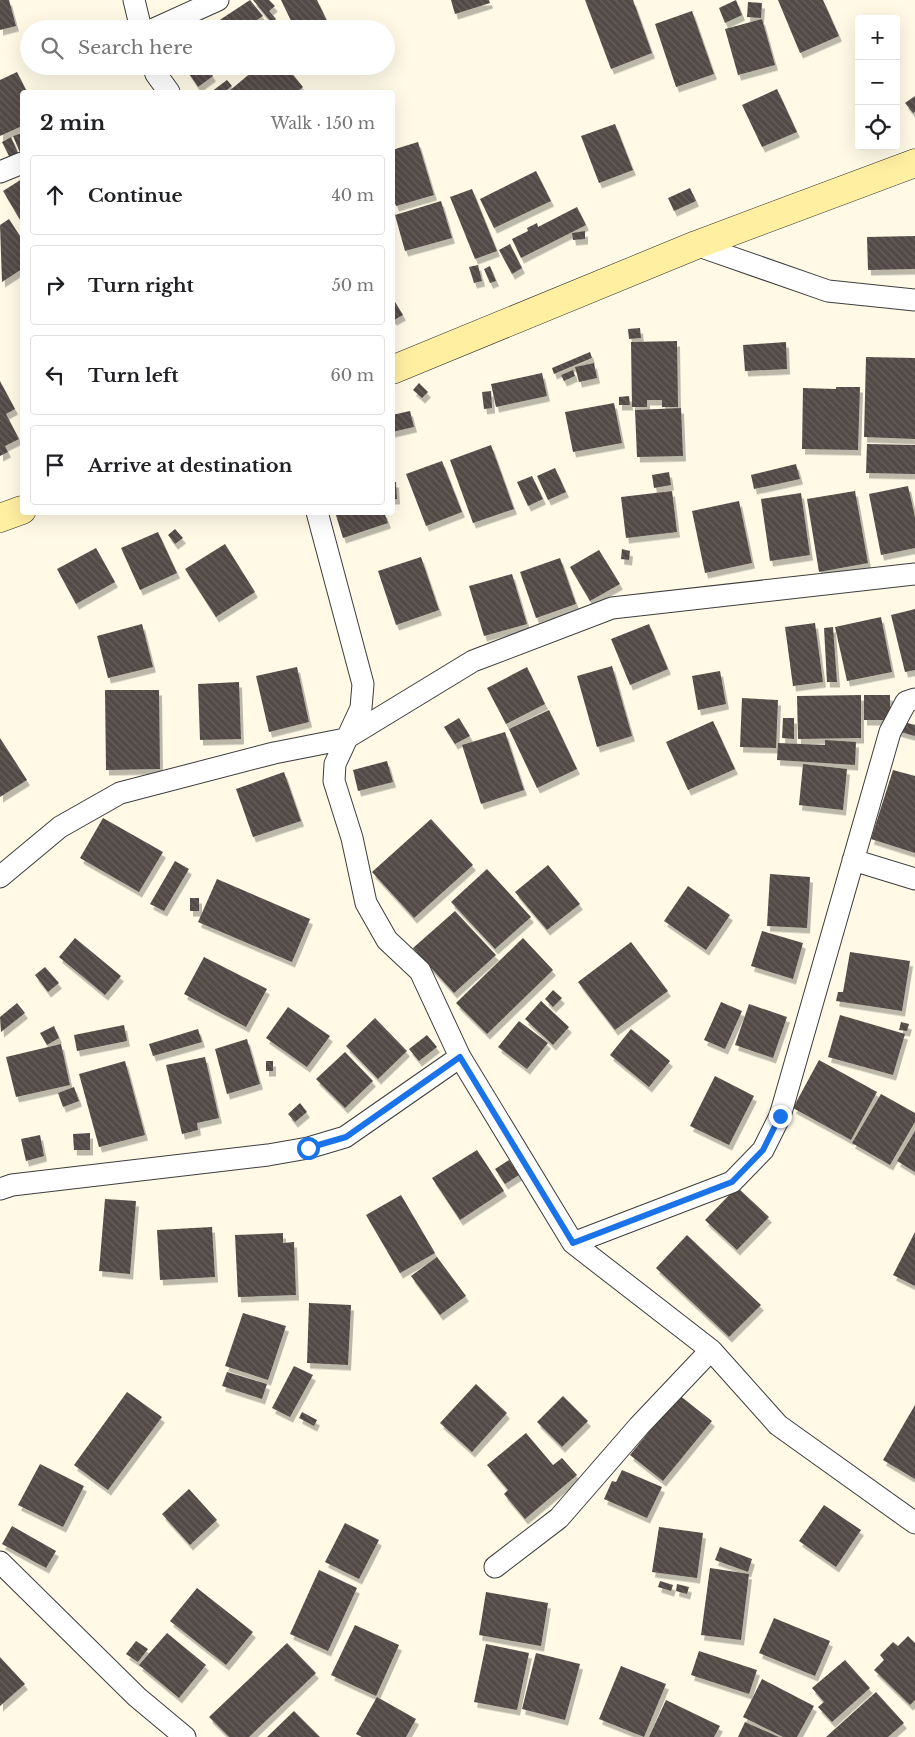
<!DOCTYPE html>
<html lang="en">
<head>
<meta charset="utf-8">
<style>
	:root { --surface:#fff; --page:#f6f6f6; --text:#202124; --muted:#757577; --line:#e0e0e0 }
	body { margin:0; font-family:"Libre Baskerville",serif; background:var(--page); color:var(--text) }
	.controls { position:absolute; right:15px; top:15px; display:grid; overflow:hidden; border-radius:5px; box-shadow:0 5px 20px #0002 }
	.controls button { width:45px; height:45px; display:grid; place-items:center; padding:0; border:0; border-bottom:1px solid var(--line); background:var(--surface); color:var(--text); font:25px sans-serif }
	.stop { position:absolute; width:15px; height:15px; margin:-11px; border:4px solid #1a73e8; border-radius:50%; background:#fff }
	.stop.end { background:#1a73e8; border-color:#fff; box-shadow:0 1px 5px #0008 }
	.list { margin:0; padding:0; list-style:none }
	h2 { display:flex; justify-content:space-between; align-items:center; height:65px; margin:0; padding:0 20px; font-size:21px }
	h2 small { font-size:16px; font-weight:400; color:var(--muted) }
	.list li { display:grid; grid-template-columns:32px 1fr auto; gap:15px; align-items:center; box-sizing:border-box; height:80px; margin:0 10px 10px; padding:0 10px; border:1px solid var(--line); border-radius:5px }
	.list b { display:block; font-size:19px; white-space:nowrap }
	.list em { font-size:16px; font-style:normal; color:var(--muted) }
	.icon { flex:none; width:28px; height:28px; fill:none; stroke:currentColor; stroke-width:2; stroke-linecap:round; stroke-linejoin:round }
	.map { position:relative; flex:none; width:915px; height:1737px; overflow:hidden }
	.search { position:absolute; background:var(--surface); box-shadow:0 5px 20px #0002; left:20px; top:20px; width:375px; height:55px; display:flex; align-items:center; gap:12px; box-sizing:border-box; padding:0 18px; border-radius:28px; color:var(--muted); font-size:19px }
	.panel { position:absolute; background:var(--surface); box-shadow:0 5px 20px #0002; left:20px; top:90px; width:375px; height:425px; border-radius:5px }
	.map>svg:first-child { display:block }
</style>
</head>
<body>
<div class="map">
<svg width="915" height="1737" viewBox="0 0 915 1737">
	<defs>
		<pattern id="building-back-hatch" width="6" height="6" patternUnits="userSpaceOnUse" patternTransform="scale(1.25)"><rect width="6" height="6" fill="#534a46"/><path d="M-1 5l2 2M0 0l6 6M5-1l2 2" fill="none" stroke="#67605c"/></pattern>
		<filter id="shadow"><feDropShadow dx="3" dy="5.5" stdDeviation="0" flood-color="#0004"/></filter>
	</defs>
	<rect width="100%" height="100%" fill="#fff9e6"/>
	<path fill="url(#building-back-hatch)" filter="url(#shadow)" d="M0 0H9L16 26 0 30Z
		M250 0 263 16 243 29H206Z
		M253 0H269L275 6 269 11 276 19 272 23Z
		M281 0H317L328 23 315 29H295Z
		M451 0H489L490 3 455 14Z
		M585 0H633L652 53 611 69Z
		M736 0 742 15 725 23 719 8Z
		M778 0H823L839 36 800 53Z
		M748 2 762 3 761 18 747 17Z
		M692 11 714 74 676 87 655 24Z
		M762 19 775 65 738 75 725 29Z
		M184 66H206L213 76 198 87Z
		M259 66H286L303 87 297 92H228Z
		M17 72 27 92H22V126L0 136V80Z
		M227 80 232 86 224 92H211Z
		M777 89 797 132 762 147 742 105Z
		M915 96V112L913 113 905 103Z
		M615 124 633 170 599 183 581 136Z
		M22 133V154L21 155 13 136Z
		M11 137 18 153 10 158 2 142Z
		M418 142 434 195 396 206 392 195V150Z
		M536 171 551 201 494 228 480 199Z
		M22 179V223L3 191Z
		M690 188 696 201 674 211 668 198Z
		M472 189 497 251 475 259 450 197Z
		M441 201 452 238 405 251 395 215Z
		M577 207 586 225 521 258 512 239 528 231 527 228 537 223 538 227Z
		M9 219 22 239V269L2 282 0 225Z
		M585 231V239L573 240 572 233Z
		M915 236V269L868 270 867 237Z
		M510 244 522 268 512 274 499 250Z
		M478 265 482 281 474 283 469 267Z
		M490 266 496 281 490 283 484 269Z
		M392 297 403 315 394 320 392 318Z
		M640 328 641 338 629 339 628 329Z
		M677 341 678 407H662V400H647V407H632L631 342Z
		M786 342 787 369 745 371 743 345Z
		M590 352 592 358 554 374 552 368Z
		M866 357 915 358V439L864 437Z
		M594 363 597 378 579 382 575 367Z
		M573 370 575 376 564 381 561 375Z
		M542 373 547 396 496 407 491 384Z
		M0 381 15 409 6 414 19 439 5 446 8 452 0 456Z
		M419 383 428 392 422 398 413 390Z
		M836 387H860L858 450 802 449 803 388 836 389Z
		M491 391 492 408 484 409 482 392Z
		M629 396 630 405H619V397Z
		M614 403 622 443 573 452 565 412Z
		M681 408 683 456 637 457 635 410Z
		M410 411 414 427 392 432V415Z
		M867 444 915 445V474L866 473Z
		M491 445 514 509 473 523 450 460Z
		M442 461 462 512 426 526 406 474Z
		M796 464 800 479 754 489 751 475Z
		M555 468 566 492 548 500 537 476Z
		M669 472 671 485 654 488 652 475Z
		M532 476 543 499 528 506 517 482Z
		M392 482H396L397 499H392Z
		M908 486 915 517V548L881 555 869 494Z
		M672 491 677 532 626 538 621 497Z
		M855 491 868 563 819 572 807 499Z
		M801 493 810 555 770 561 761 499Z
		M739 501 752 563 705 573 692 511Z
		M335 512H384L388 523 343 538Z
		M175 529 183 538 175 544 168 535Z
		M158 532 177 573 140 590 121 548Z
		M225 544 255 592 216 617 185 569Z
		M96 548 115 582 76 604 57 569Z
		M622 549 630 551 629 560 621 559Z
		M599 550 620 584 590 601 570 567Z
		M421 557 439 610 396 625 378 571Z
		M560 558 576 604 536 618 520 572Z
		M512 574 527 624 484 636 469 586Z
		M915 609V670L905 672 891 615Z
		M881 617 892 672 847 681 835 627Z
		M815 623 823 682 793 686 785 627Z
		M142 624 153 667 108 678 97 636Z
		M649 624 668 669 630 685 611 639Z
		M833 627 837 682H827L824 628Z
		M612 666 632 736 597 747 577 676Z
		M297 667 309 722 269 732 256 676Z
		M527 667 545 704 506 724 487 688Z
		M720 671 726 704 698 710 692 676Z
		M239 682 241 739 200 740 198 684Z
		M105 690H159L160 769 106 770Z
		M861 695V738L798 739 797 696Z
		M864 695H890V720H864Z
		M742 698 778 700 776 748 740 747Z
		M549 710 577 769 537 788 509 729Z
		M459 718 470 736 455 744 444 727Z
		M783 718H794V739L782 738Z
		M713 721 735 769 688 790 666 742Z
		M900 721 915 725V736L897 731Z
		M505 732 524 790 481 804 462 745Z
		M0 738 27 780 0 797Z
		M825 740 856 742 855 765 777 760 778 743 825 745Z
		M387 761 393 782 358 791 353 770Z
		M803 764 847 769 843 810 799 805Z
		M893 770 915 776V853L871 839Z
		M284 772 301 821 253 837 236 789Z
		M103 818 163 852 139 892 80 858Z
		M431 819 473 865 414 918 372 872Z
		M175 861 189 869 164 911 150 904Z
		M548 865 580 904 547 930 515 892Z
		M487 869 531 917 495 949 451 902Z
		M770 874 810 877 807 928 767 926Z
		M217 879 310 919 292 962 198 922Z
		M688 886 730 915 706 950 664 921Z
		M190 898H199V911H190Z
		M455 911 496 955 454 993 413 948Z
		M762 931 803 943 793 979 751 966Z
		M75 938 121 976 105 995 59 957Z
		M523 938 553 970 487 1034 456 1003Z
		M631 942 668 991 615 1030 578 982Z
		M850 952 910 961 902 1011 836 1001 838 992H843Z
		M204 957 267 989 246 1027 184 994Z
		M45 967 59 983 48 992 35 975Z
		M553 990 562 998 553 1007 545 999Z
		M541 1001 569 1027 553 1045 525 1019Z
		M721 1002 742 1011 725 1049 704 1040Z
		M17 1003 25 1013 1 1032 0 1017Z
		M749 1004 787 1017 773 1058 735 1045Z
		M288 1007 330 1036 307 1067 266 1038Z
		M840 1015 905 1034 893 1075 828 1057Z
		M375 1018 407 1051 378 1079 346 1046Z
		M519 1021 548 1043 527 1069 498 1047Z
		M901 1022 909 1024 907 1031 899 1030Z
		M124 1025 127 1041 77 1051 74 1035Z
		M54 1026 59 1038 47 1045 40 1033Z
		M198 1029 202 1042 153 1056 149 1044Z
		M631 1029 670 1061 649 1087 610 1055Z
		M427 1035 437 1047 419 1061 409 1049Z
		M247 1039 260 1084 227 1094 215 1049Z
		M61 1044 70 1085 16 1097 6 1057Z
		M345 1052 373 1081 345 1108 316 1079Z
		M205 1057 219 1118 197 1123 198 1130 182 1134 166 1065Z
		M819 1060 877 1092 851 1140 793 1108Z
		M125 1061 145 1135 99 1147 79 1074Z
		M266 1061H273V1071H266Z
		M715 1076 754 1096 729 1145 690 1126Z
		M74 1087 79 1101 63 1107 58 1093Z
		M881 1094 915 1113V1122L890 1165 852 1143Z
		M300 1103 307 1112 295 1122 288 1114Z
		M915 1131V1172L897 1161Z
		M90 1133V1150H74L73 1134Z
		M40 1135 44 1156 26 1161 21 1139Z
		M477 1150 504 1191 460 1220 432 1178Z
		M509 1160 519 1175 505 1184 495 1169Z
		M737 1187 769 1217 737 1250 705 1220Z
		M401 1195 435 1253 400 1273 366 1215Z
		M105 1199 136 1201 130 1274 99 1271Z
		M212 1227 215 1277 160 1280 157 1230Z
		M915 1232V1286L893 1275Z
		M283 1233V1243L294 1242 296 1295 238 1297 235 1235Z
		M687 1235 761 1305 729 1337 656 1268Z
		M437 1257 466 1296 440 1315 411 1276Z
		M309 1303 351 1305 348 1365 307 1363Z
		M243 1313 286 1326 268 1380 225 1366Z
		M294 1366 313 1375 290 1417 272 1408Z
		M227 1372 267 1384 262 1399 222 1386Z
		M476 1384 507 1413 472 1452 440 1423Z
		M127 1392 162 1417 108 1490 74 1465Z
		M679 1395 712 1421 663 1481 630 1455Z
		M563 1396 588 1421 562 1447 537 1422Z
		M915 1405V1479L883 1460Z
		M302 1412 317 1420 314 1426 299 1418Z
		M526 1433 553 1465 562 1458 577 1475 525 1519 504 1494 508 1490 487 1465Z
		M40 1464 84 1486 63 1527 18 1505Z
		M622 1470 662 1487 647 1518 604 1499 612 1481 616 1482Z
		M189 1489 217 1520 190 1545 162 1514Z
		M824 1505 861 1530 836 1567 799 1541Z
		M345 1523 379 1540 359 1579 325 1562Z
		M12 1526 56 1551 46 1568 2 1544Z
		M659 1527 703 1533 697 1578 652 1572Z
		M720 1547 752 1559 748 1572 715 1560Z
		M710 1568 749 1574 741 1640 701 1635Z
		M319 1570 357 1588 328 1651 290 1634Z
		M660 1581 673 1585 671 1591 658 1587Z
		M677 1584 689 1587 687 1594 676 1591Z
		M197 1588 253 1632 226 1665 170 1621Z
		M486 1592 548 1603 541 1646 479 1635Z
		M774 1618 830 1641 815 1676 759 1653Z
		M355 1625 399 1645 376 1696 331 1675Z
		M167 1633 206 1665 179 1698 139 1665Z
		M908 1636 915 1643V1700L910 1705 874 1670 884 1660 880 1655 893 1642 898 1646Z
		M136 1641 148 1649 138 1662 126 1654Z
		M287 1643 316 1673 249 1737H229L209 1717Z
		M486 1644 529 1653 517 1710 474 1702Z
		M699 1651 757 1670 749 1694 691 1675Z
		M536 1653 580 1664 565 1720 522 1709Z
		M0 1657 25 1684 0 1706Z
		M845 1660 870 1688 832 1722 818 1707 824 1702 812 1688Z
		M621 1666 666 1684 644 1737 599 1719Z
		M762 1679 814 1706 797 1737H783L743 1717Z
		M876 1692 904 1723 888 1737H826Z
		M377 1697 416 1719 406 1737H362L356 1734Z
		M666 1700 720 1726 714 1737H649Z
		M294 1711 320 1737H267Z
		M745 1722 779 1737H738Z"/>
	<g fill="none" stroke-linecap="round" stroke-linejoin="round">
		<g stroke="#3d3d3d" stroke-width="23">
			<path id="minor" d="M134 0 141 29
				M154 29 218 0
				M153 66 156 74 169 92
				M0 172 22 163
				M696 245 828 291 915 300
				M317 512 363 684 361 708 335 764 334 781 352 838 366 903 387 940 420 971 460 1057 573 1243 711 1350 778 1425 915 1523
				M853 860 915 879
				M0 877 60 827 120 793 274 753 345 739 473 661 612 608 915 574
				M0 1189 12 1185 268 1155 308 1148 345 1137 460 1057
				M573 1243 732 1182 763 1150 780 1116 890 732 906 702 915 699
				M0 1562 137 1697 185 1737
				M495 1567 559 1518 639 1426 711 1350"/>
		</g>
		<g stroke="#2c2c2c" stroke-width="29">
			<path id="secondary" d="M392 370 696 245 915 163
				M0 518 22 510"/>
		</g>
		<use href="#minor" stroke="#fff" stroke-width="21"/>
		<use href="#secondary" stroke="#ffefa1" stroke-width="28"/>
	</g>
	<g fill="none" stroke-linecap="round" stroke-linejoin="round">
		<path stroke="#1a73e8" stroke-width="6" d="M308 1148 346 1137 460 1057 573 1243 732 1182 763 1150 780 1116"/>
	</g>
</svg>
<div class="controls">
<button>+</button>
<button>−</button>
<button><svg class="icon" aria-label="locate" viewBox="0 0 24 24"><circle cx="12" cy="12" r="6"/><path d="M12 2v4M12 18v4M2 12h4M18 12h4"/></svg></button>
</div>
<div class="stop" style="left:308px;top:1148px"></div>
<div class="stop end" style="left:780px;top:1116px"></div>
<div class="search"><svg class="icon" aria-label="search" viewBox="0 0 24 24"><circle cx="10" cy="10" r="6"/><path d="M15 15l6 6"/></svg>Search here</div>
<section class="panel">
<h2>2 min<small>Walk · 150 m</small></h2>
<ul class="list">
<li><svg class="icon" aria-label="ahead" viewBox="0 0 24 24"><path d="M12 20V5M6 11l6-6 6 6"/></svg><div><b>Continue</b></div><em>40 m</em></li>
<li><svg class="icon" aria-label="right" viewBox="0 0 24 24"><path d="M7 20v-9h11M14 6l5 5-5 5"/></svg><div><b>Turn right</b></div><em>50 m</em></li>
<li><svg class="icon" aria-label="left" viewBox="0 0 24 24"><path d="M17 20v-9H6M10 6l-5 5 5 5"/></svg><div><b>Turn left</b></div><em>60 m</em></li>
<li><svg class="icon" aria-label="arrive" viewBox="0 0 24 24"><path d="M6 21V4h12l-3 4 3 4H6"/></svg><div><b>Arrive at destination</b></div></li>
</ul>
</section>
</div>
</body>
</html>
